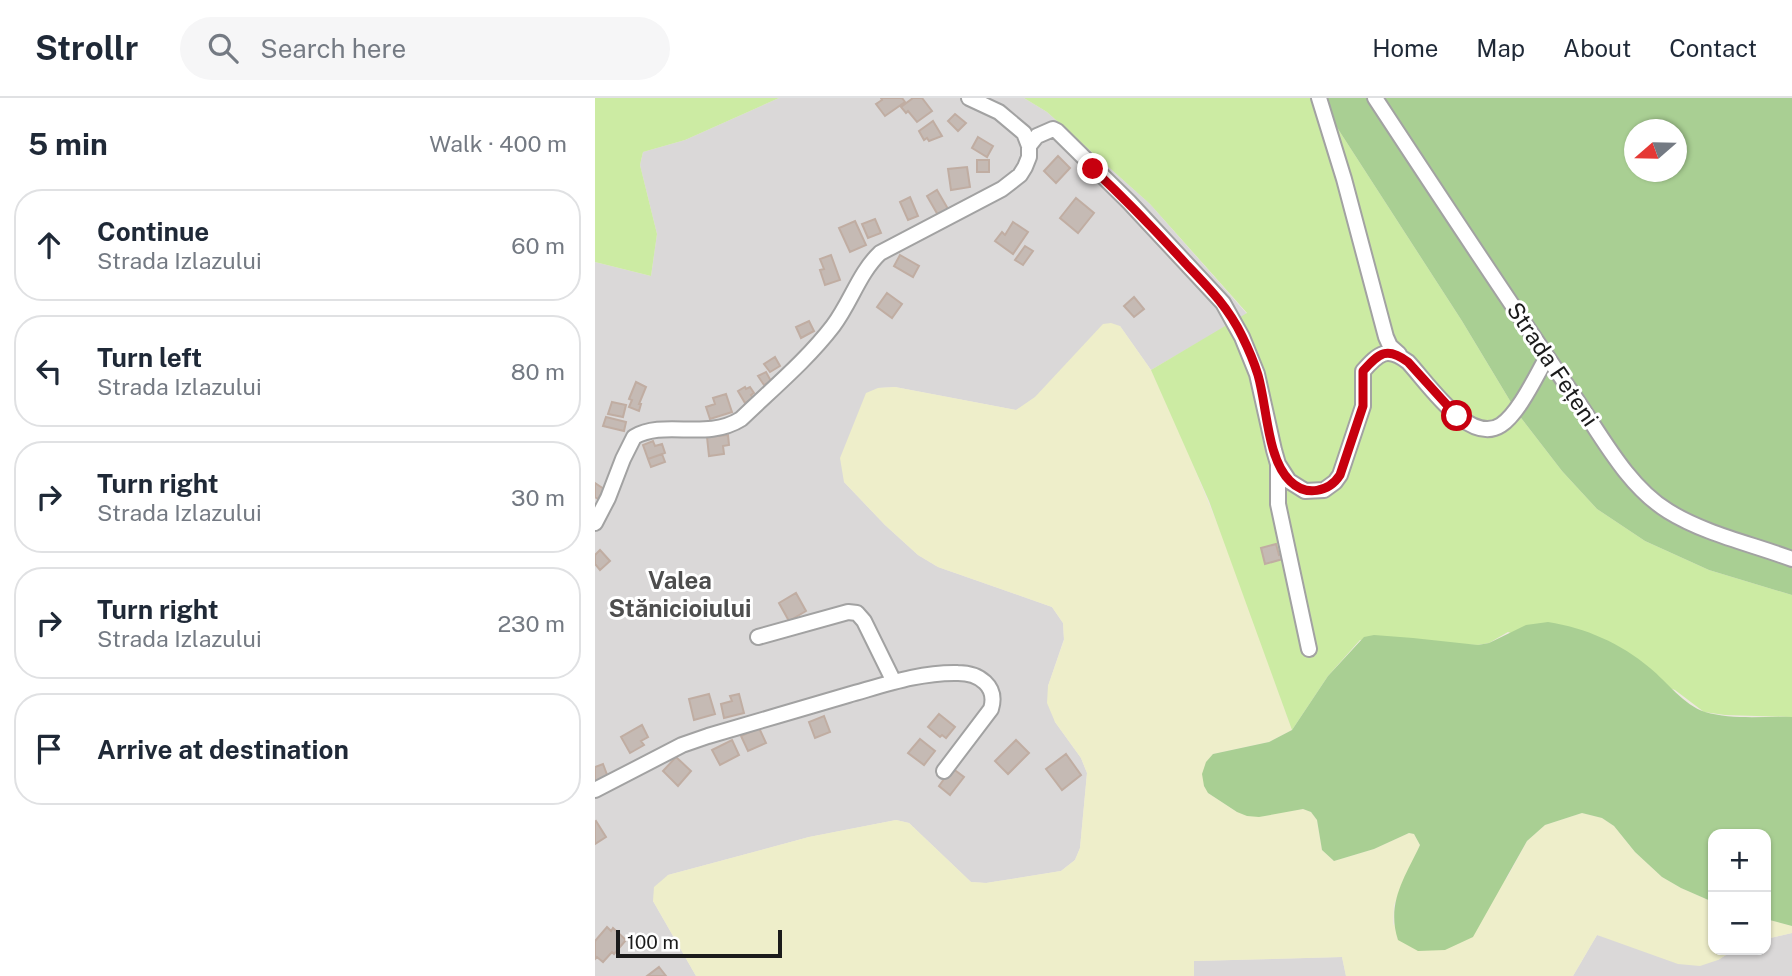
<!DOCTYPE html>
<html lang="en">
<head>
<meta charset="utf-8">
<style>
	:root { --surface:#fff; --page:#f6f6f7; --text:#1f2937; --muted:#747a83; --line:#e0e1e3 }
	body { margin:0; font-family:"Public Sans",sans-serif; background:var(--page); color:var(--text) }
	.controls { position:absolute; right:21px; bottom:21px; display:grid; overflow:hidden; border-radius:14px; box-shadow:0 2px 5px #0004 }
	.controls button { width:63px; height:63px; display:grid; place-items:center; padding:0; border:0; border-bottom:2px solid var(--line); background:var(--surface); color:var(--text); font:35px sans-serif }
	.compass { position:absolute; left:1029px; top:21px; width:63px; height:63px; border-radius:50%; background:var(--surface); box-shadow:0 2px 5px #0004; rotate:250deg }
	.scale { position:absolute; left:21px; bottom:18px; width:166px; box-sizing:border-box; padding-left:7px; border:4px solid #1b1b1b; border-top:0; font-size:19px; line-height:24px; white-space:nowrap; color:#1b1b1b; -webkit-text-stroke:5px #fff; paint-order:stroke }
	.stop { position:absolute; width:21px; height:21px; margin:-16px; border:5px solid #c7000f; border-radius:50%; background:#fff }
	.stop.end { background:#c7000f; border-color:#fff; box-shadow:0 2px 7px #0008 }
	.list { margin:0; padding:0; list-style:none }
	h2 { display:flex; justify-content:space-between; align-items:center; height:91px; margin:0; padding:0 28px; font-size:30px }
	h2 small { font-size:23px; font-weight:400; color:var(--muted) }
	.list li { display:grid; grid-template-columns:46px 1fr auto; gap:21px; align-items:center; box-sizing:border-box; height:112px; margin:0 14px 14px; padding:0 14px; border:2px solid var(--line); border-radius:28px }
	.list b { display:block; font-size:26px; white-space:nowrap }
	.list p { margin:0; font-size:23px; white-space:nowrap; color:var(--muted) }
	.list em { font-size:23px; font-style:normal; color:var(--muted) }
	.icon { flex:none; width:38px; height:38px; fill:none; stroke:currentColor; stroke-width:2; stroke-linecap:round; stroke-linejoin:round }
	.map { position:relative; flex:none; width:1197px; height:878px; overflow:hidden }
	header { display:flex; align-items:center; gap:42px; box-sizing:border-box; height:98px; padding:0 35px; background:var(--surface); border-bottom:2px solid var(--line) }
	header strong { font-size:33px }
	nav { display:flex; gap:38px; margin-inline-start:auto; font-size:24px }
	.search { width:490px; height:63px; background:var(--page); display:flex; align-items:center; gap:18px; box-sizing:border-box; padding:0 24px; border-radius:38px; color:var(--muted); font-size:26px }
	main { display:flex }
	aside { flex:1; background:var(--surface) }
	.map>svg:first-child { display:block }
</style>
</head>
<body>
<header>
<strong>Strollr</strong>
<div class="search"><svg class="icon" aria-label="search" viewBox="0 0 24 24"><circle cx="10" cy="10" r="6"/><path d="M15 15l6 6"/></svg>Search here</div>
<nav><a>Home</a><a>Map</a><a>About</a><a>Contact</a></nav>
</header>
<main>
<aside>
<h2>5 min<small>Walk · 400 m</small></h2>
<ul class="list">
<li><svg class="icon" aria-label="ahead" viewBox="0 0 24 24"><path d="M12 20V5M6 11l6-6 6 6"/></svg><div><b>Continue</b><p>Strada Izlazului</p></div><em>60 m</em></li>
<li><svg class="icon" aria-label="left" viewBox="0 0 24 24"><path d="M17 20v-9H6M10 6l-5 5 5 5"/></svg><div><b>Turn left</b><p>Strada Izlazului</p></div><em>80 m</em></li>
<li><svg class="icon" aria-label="right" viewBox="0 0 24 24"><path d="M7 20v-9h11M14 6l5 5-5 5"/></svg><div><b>Turn right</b><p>Strada Izlazului</p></div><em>30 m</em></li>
<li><svg class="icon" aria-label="right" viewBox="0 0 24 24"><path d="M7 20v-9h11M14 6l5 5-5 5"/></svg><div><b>Turn right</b><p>Strada Izlazului</p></div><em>230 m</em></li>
<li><svg class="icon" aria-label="arrive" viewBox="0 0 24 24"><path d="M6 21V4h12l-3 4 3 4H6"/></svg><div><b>Arrive at destination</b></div></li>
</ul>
</aside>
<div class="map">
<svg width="1197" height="878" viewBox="0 0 1197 878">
	<rect width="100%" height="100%" fill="#eee8e0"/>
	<path fill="#dad8d8" d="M184 0H429L452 14 555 106 652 216 556 272 525 228 431 307 421 312 300 289 283 290 249 384 290 427 323 457 343 469 457 509 468 525 469 541 453 588 460 624 486 660 492 675 485 750 480 762 466 773 391 785 376 784 314 725 301 722 214 739 73 777 58 803 101 878H0V164L56 178 62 136 45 67 48 54 90 42Z
		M1197 835V878H978L1002 837 1123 862 1139 852H1171V841Z
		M747 859 751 878H599L598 863Z"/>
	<path fill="#eeeeca" d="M516 225 525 228 556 272 592 352 633 452 697 632 674 644 618 656 613 695 642 714H688L708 711 716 714 722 722 727 752 739 763 779 751 814 735 819 736 825 747 799 807 798 827 912 780 932 743 950 727 987 715 1007 720 1019 728 1040 754 1067 779 1086 790 1118 804V852H1139L1123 862 1105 868 1083 866 1002 837 978 878H751L747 859 599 863V878H101L58 803 59 789 73 777 214 739 301 722 314 725 376 784 391 785 466 773 480 762 485 750 492 675 486 660 460 624 452 605 453 588 469 542 468 525 457 509 343 469 323 457 290 427 249 384 245 360 271 295 283 290 300 289 421 312 440 299 508 226Z
		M1171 821 1197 828V835L1171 841Z"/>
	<path fill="#cceba3" d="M0 0H184L90 42 48 54 45 67 62 136 56 178 0 164Z
		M429 0H723L867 223 923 316 967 373 1002 411 1050 443 1114 472 1197 497V619L1130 617 1109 614 1080 592 913 534 894 545 883 547 765 542 733 578 697 632 614 403 556 272 652 215 555 106 452 14Z"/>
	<path fill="#a9cf93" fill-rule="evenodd" d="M723 0H1197V497L1114 472 1050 443 1002 411 967 373 923 316 867 223ZM1040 32H1082V74H1040Z
		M953 524C991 530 1025 545 1055 570 1072 584 1089 607 1110 614 1137 622 1169 618 1197 619V828L1171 821V736H1118V804L1086 790 1067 779 1040 754 1019 728 1007 720 987 715 950 727 932 743 878 839 850 852 823 853 803 842C791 805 810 779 825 747L819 736 814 735 779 751 739 763 727 752 722 722 716 714 708 711 664 719 652 718 642 714 613 695 609 688 607 676 611 664 618 656 674 644 697 632 733 578 769 539 779 537 818 540 883 547 894 545 931 527Z"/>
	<path fill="#c5bab4" stroke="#c0ada2" stroke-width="2" d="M286 0H307L310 4 290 18 281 6 287 2Z
		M318 0H327L337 13 322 24 313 13 311 15 306 9Z
		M360 16 371 25 363 33 353 23Z
		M338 23 347 38 334 43 332 40 329 42 324 33Z
		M383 39 398 48 392 59 377 50Z
		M463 58 475 70 461 85 449 73Z
		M382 62H394V74H382Z
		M372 69 375 89 356 92 353 71Z
		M342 92 353 111 343 117 332 98Z
		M315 99 323 118 313 122 305 104Z
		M481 100 499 115 483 135 465 120Z
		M280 121 286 135 273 140 267 126Z
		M260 123 271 147 255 154 244 130Z
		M418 124 433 134 418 156 400 143 407 134 410 137Z
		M430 148 438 153 428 167 420 162Z
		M236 157 245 182 230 187 225 172 229 171 225 161Z
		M305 157 324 168 318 179 299 168Z
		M292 195 307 206 297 220 282 209Z
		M539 199 549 211 539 219 529 208Z
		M214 223 219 233 206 240 201 229Z
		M180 259 185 268 175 274 169 266Z
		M171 274 176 283 169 287 163 278Z
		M41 284 51 289 44 306H46L44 313 34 309 37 302 34 301Z
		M150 289 151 291 155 289 159 295 156 297 158 300 150 305 143 293Z
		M131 296 137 314 115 321 111 309 120 306 118 300Z
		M17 304 31 307 28 319 13 316Z
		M11 319 31 324 29 333 8 328Z
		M133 337 134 347 128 348 129 356 114 358 112 339Z
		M58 343 60 348 67 346 70 355 53 361 48 347Z
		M67 356 70 364 56 369 53 361Z
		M0 385 9 391 3 401 0 399Z
		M681 446 684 457 687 456 688 461 670 466 666 450Z
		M5 452 15 463 5 472 0 466V457Z
		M201 495 211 513 194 523 184 505Z
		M114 596 120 616 99 622 94 601Z
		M144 596 149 615 129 620 126 606 137 603 135 598Z
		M344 616 360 629 351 640 347 637 345 639 333 629Z
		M229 618 235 634 220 640 214 624Z
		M47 627 53 639 46 643 49 647 35 655 26 639Z
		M164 630 171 645 153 653 146 638Z
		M325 641 340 653 329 667 313 655Z
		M137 642 144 657 125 667 117 652Z
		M421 642 434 655 413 676 400 663Z
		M471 656 486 677 467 692 451 671Z
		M81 659 96 673 83 688 68 673Z
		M8 666 14 682 0 687V669Z
		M357 670 369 679 355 697 344 688Z
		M1 723 11 739 0 746V724Z
		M12 829 16 833 18 830 31 842 19 856 17 854 8 864 2 859 0 861V843Z
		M64 869 71 878H52Z"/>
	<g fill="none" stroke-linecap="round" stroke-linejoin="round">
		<g stroke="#a2a2a2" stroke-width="18">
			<path id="minor" d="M724 0 749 81 791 239 795 248 804 256
				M780 0C845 99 910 198 977 295 1005 335 1031 387 1073 413 1110 436 1157 446 1197 461
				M434 48 442 38 458 31 462 33 534 104 628 205 647 239 662 276 679 352 683 366 694 383 710 393 729 392 740 384 745 377 768 308V273C784 255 792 248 813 264 832 284 874 348 906 327 924 315 941 278 952 259
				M683 366V406L714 551
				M0 425 13 400 28 361 39 339C70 321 111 343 146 321 177 291 212 262 238 228 256 204 264 175 285 155L407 91 425 77 430 69 434 59V48L429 35 404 14 374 0
				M163 539 253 514 262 515 269 523 299 584
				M0 692 87 647 113 638C160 624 206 611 253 597 289 587 325 574 363 575 384 575 403 588 396 611L349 673"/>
		</g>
		<use href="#minor" stroke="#fff" stroke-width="14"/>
	</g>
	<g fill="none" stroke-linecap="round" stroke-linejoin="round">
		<path stroke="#c7000f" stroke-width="9" d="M498 71C531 102 561 133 591 166 613 189 633 209 647 238 653 250 659 264 663 277 672 308 672 361 695 383 711 399 734 394 745 377L768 308V273C784 255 792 248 813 264L862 318"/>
	</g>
	<g text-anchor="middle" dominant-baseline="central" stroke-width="6" stroke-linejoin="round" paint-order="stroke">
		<g font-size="23" fill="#1b1b1b" stroke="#fff">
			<text transform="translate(958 266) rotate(56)">Strada Fețeni</text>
		</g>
		<g font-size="24" font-weight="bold" fill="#4e4e4e" stroke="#fff">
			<text x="85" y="482">Valea<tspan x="85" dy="28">Stănicioiului</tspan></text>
		</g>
	</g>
</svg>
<div class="controls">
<button>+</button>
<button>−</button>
</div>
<svg class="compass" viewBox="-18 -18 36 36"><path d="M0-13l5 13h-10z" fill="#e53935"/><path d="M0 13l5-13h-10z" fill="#747a83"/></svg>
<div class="scale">100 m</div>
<div class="stop" style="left:862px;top:318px"></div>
<div class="stop end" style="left:498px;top:71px"></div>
</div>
</main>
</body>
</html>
